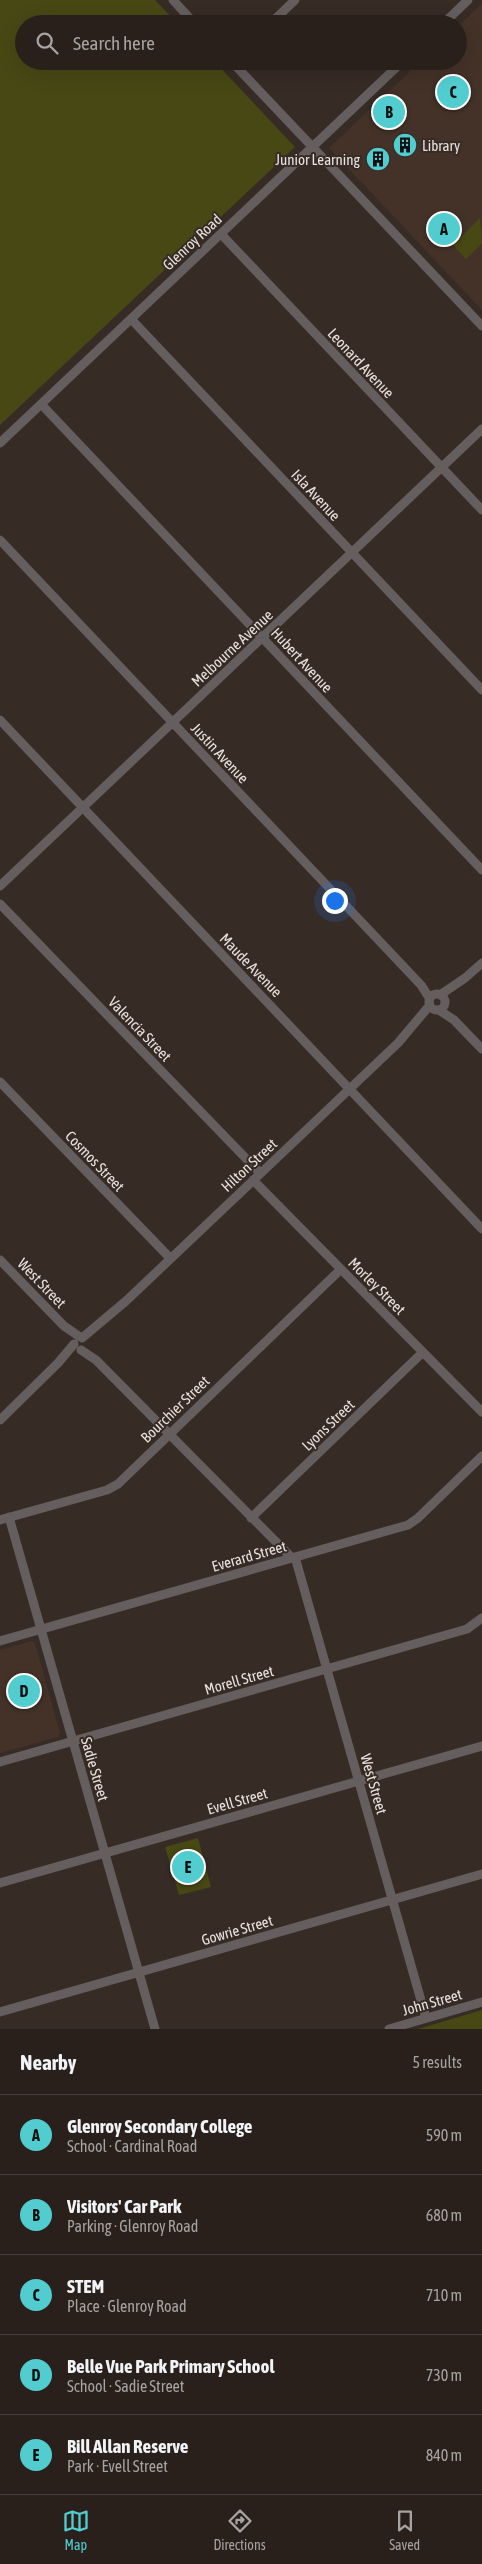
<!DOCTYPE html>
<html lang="en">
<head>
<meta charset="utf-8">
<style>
	:root { --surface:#29201c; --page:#312825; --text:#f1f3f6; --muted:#a5a3a3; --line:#453e3b; --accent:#52cdcf }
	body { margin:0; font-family:"Asap Condensed",sans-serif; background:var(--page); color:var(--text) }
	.you { position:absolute; left:334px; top:900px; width:18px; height:18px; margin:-12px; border:4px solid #fff; border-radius:50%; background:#1a73e8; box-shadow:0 0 0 8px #1a73e833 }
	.badge { display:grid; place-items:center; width:32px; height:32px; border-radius:50%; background:var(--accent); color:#111; font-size:16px; font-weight:700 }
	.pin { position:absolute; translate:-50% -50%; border:2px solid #fff; box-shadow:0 1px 5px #0006 }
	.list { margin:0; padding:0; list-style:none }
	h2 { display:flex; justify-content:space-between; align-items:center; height:65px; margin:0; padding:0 20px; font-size:21px }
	h2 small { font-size:16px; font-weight:400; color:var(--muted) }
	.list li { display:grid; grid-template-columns:32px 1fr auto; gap:15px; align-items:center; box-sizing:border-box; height:80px; padding:0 20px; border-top:1px solid var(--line) }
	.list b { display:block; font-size:19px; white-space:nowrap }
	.list p { margin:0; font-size:16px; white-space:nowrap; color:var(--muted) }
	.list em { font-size:16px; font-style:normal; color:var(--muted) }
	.icon { flex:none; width:28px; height:28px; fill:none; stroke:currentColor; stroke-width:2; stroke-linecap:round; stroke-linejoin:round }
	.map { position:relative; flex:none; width:482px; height:2029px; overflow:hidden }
	.search { position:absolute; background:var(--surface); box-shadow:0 5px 20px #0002; left:15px; right:15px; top:15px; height:55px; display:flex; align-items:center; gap:12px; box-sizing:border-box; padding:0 18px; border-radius:28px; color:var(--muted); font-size:19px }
	.sheet { height:465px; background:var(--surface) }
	nav { display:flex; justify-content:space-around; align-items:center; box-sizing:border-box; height:70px; border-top:1px solid var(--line); background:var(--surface); font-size:14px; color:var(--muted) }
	nav a { display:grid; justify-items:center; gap:2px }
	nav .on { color:var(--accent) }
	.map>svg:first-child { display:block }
</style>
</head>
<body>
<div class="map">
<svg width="482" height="2029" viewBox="0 0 482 2029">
	<rect width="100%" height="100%" fill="#372b25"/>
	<path fill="#443228" d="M482 4V310L329 148 421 61H458V26Z
		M31 1641 35 1643 60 1733 58 1737 0 1753V1650Z"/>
	<path fill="#484815" d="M0 0H155L178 24H24V61H214L295 147 0 425Z
		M480 218 482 243 466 259 453 245Z
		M198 1838 211 1887 179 1895 165 1847Z
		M482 2010V2029H418Z"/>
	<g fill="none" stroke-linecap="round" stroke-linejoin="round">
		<path stroke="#655e5e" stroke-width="9" d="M173 0 195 24
			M270 24 295 0
			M443 24 468 0
			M231 61 482 326
			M221 234 482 510
			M131 319 482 690
			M41 404 482 870
			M0 443 403 61
			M0 540 421 985 430 999
			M0 720 482 1229
			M0 886 482 429
			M0 904 260 1173
			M429 1002a8 8 0 1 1 16 0a8 8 0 1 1-16 0Z
			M440 995 465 978 482 963
			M439 1010 454 1020 482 1049
			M0 1082 170 1258
			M253 1180 482 1412
			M0 1260 64 1326 80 1337
			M82 1338 126 1301 398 1043 430 1005
			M81 1350 96 1360 292 1558
			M0 1420 58 1363 74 1344
			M9 1517 155 2029
			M251 1518 423 1352
			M0 1520 107 1490 118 1484 341 1269
			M295 1557 426 2018
			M0 1641 408 1525 418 1518 482 1456
			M0 1762 467 1629 482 1618
			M0 1883 482 1746
			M0 2012 482 1874
			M389 2029 482 2002"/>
	</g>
	<defs>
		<g id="building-disc" transform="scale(1.25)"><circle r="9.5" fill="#52cdcf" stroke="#372b25"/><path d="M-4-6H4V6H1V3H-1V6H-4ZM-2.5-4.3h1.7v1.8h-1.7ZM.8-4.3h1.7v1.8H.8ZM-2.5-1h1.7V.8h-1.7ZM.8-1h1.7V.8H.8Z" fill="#111"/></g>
	</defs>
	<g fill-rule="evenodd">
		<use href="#building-disc" x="405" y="145"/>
		<use href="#building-disc" x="378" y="159"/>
	</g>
	<g text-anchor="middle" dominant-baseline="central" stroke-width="4" stroke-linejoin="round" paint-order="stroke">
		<g font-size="15" fill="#e9e1dd" stroke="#372b25" text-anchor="start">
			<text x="422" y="145">Library</text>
			<text x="360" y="159" text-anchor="end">Junior Learning</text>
		</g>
		<g font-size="15" fill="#e9e1dd" stroke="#372b25">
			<text transform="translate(192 242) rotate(-43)">Glenroy Road</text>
			<text transform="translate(361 363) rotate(47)">Leonard Avenue</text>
			<text transform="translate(316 495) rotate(47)">Isla Avenue</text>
			<text transform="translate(232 648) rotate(-43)">Melbourne Avenue</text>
			<text transform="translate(302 660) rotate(47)">Hubert Avenue</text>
			<text transform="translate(220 753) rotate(47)">Justin Avenue</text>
			<text transform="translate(251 965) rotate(46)">Maude Avenue</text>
			<text transform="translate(140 1029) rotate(46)">Valencia Street</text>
			<text transform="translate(95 1161) rotate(46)">Cosmos Street</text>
			<text transform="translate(249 1165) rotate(-43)">Hilton Street</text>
			<text transform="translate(42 1283) rotate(46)">West Street</text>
			<text transform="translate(377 1286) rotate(45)">Morley Street</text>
			<text transform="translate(175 1409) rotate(-44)">Bourchier Street</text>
			<text transform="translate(328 1425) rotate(-44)">Lyons Street</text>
			<text transform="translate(249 1556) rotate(-16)">Everard Street</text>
			<text transform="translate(239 1680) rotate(-16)">Morell Street</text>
			<text transform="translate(95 1769) rotate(74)">Sadie Street</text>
			<text transform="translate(374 1784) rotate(74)">West Street</text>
			<text transform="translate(237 1801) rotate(-16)">Evell Street</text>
			<text transform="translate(237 1930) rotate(-16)">Gowrie Street</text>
			<text transform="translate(432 2002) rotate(-16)">John Street</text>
		</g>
	</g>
</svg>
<div class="you"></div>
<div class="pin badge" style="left:444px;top:229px">A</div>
<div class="pin badge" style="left:389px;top:112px">B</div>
<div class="pin badge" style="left:453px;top:92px">C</div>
<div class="pin badge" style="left:24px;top:1691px">D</div>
<div class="pin badge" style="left:188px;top:1867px">E</div>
<div class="search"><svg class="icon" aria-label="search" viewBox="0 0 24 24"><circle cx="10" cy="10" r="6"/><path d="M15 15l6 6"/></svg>Search here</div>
</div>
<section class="sheet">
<h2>Nearby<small>5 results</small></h2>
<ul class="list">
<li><span class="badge">A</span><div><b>Glenroy Secondary College</b><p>School · Cardinal Road</p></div><em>590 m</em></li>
<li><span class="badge">B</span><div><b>Visitors' Car Park</b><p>Parking · Glenroy Road</p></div><em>680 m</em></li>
<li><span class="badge">C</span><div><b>STEM</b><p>Place · Glenroy Road</p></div><em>710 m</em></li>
<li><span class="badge">D</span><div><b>Belle Vue Park Primary School</b><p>School · Sadie Street</p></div><em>730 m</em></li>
<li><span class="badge">E</span><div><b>Bill Allan Reserve</b><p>Park · Evell Street</p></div><em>840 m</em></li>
</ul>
</section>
<nav>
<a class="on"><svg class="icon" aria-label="map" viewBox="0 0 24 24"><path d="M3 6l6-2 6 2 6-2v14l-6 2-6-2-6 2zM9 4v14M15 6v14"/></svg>Map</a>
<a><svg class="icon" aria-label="directions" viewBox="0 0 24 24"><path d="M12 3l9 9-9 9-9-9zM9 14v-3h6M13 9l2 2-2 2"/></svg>Directions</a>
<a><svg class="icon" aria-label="saved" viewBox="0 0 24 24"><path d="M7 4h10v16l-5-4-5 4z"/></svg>Saved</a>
</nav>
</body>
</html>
